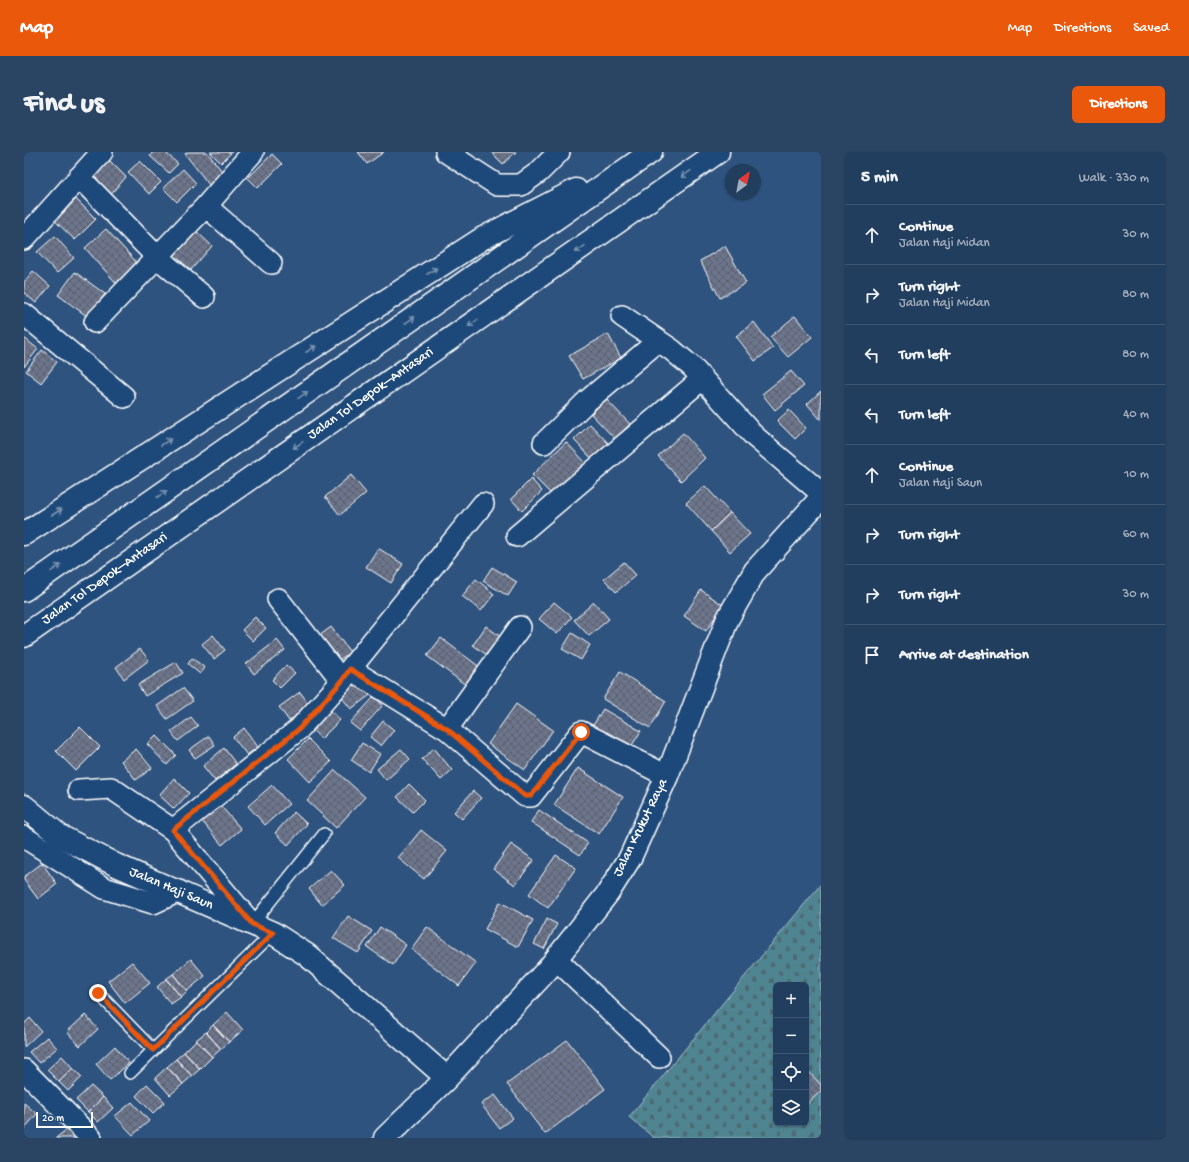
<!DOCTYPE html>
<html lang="en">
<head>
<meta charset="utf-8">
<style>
	:root { --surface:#223e5e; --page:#2a4564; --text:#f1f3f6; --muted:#a2aebc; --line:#3f5773; --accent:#ea580c }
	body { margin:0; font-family:"Gochi Hand",sans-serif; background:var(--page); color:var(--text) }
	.controls { position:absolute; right:12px; bottom:12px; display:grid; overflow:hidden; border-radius:6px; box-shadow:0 1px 3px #0004 }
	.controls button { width:36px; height:36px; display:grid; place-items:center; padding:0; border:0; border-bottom:1px solid var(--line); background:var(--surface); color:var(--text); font:20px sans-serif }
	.compass { position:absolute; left:701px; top:12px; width:36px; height:36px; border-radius:50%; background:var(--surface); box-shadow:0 1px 3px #0004; rotate:32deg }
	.scale { position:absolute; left:12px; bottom:10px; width:57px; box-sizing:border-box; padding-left:4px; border:2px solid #fff; border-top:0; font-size:11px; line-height:14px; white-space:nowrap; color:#fff; -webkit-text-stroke:3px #1f4a7a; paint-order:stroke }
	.stop { position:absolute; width:12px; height:12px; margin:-9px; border:3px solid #ea580c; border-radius:50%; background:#fff }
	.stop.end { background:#ea580c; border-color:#fff; box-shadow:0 1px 4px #0008 }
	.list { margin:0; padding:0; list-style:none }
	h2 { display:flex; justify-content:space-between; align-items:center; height:52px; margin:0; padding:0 16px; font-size:17px }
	h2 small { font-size:13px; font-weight:400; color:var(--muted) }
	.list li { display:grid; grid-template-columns:26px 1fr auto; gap:12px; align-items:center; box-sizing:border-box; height:60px; padding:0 16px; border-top:1px solid var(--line) }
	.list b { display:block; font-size:15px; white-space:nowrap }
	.list p { margin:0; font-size:13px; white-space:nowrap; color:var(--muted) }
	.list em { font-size:13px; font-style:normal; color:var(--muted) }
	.icon { flex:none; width:22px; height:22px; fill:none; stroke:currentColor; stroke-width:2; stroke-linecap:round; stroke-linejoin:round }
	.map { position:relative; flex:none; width:797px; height:986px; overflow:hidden; border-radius:6px }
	header { display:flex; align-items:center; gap:24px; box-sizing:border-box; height:56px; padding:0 20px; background:var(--accent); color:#fff }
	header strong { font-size:19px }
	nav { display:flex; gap:22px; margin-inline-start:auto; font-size:14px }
	.intro { display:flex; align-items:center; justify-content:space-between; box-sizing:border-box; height:96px; padding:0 24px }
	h1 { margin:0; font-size:28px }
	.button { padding:10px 18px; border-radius:6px; background:var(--accent); color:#fff; font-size:14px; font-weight:700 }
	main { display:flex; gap:24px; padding:0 24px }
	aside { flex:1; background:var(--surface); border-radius:6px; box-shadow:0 1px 3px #0004 }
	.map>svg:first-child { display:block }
</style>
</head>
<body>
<header>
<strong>Map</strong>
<nav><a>Map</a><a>Directions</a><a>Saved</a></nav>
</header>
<div class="intro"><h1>Find us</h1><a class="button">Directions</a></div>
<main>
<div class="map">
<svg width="797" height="986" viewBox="0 0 797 986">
	<defs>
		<pattern id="cemetery-stones" width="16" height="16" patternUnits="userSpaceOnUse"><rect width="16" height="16" fill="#508491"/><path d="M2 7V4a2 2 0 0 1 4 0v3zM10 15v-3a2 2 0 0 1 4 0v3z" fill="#4e6b72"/></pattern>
		<pattern id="building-cross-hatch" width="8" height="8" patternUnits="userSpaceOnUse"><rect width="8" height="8" fill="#6c758c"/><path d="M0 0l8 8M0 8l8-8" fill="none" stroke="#5c606c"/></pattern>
	</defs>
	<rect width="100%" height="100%" fill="#2e537e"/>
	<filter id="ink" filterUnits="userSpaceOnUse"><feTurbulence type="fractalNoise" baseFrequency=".025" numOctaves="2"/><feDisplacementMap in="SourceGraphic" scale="8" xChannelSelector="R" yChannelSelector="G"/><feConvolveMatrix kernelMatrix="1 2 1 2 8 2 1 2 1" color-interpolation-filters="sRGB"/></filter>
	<g filter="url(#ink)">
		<path fill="url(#cemetery-stones)" stroke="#a8c2c8" fill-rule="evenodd" d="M797 732V986H630L605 965ZM752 833H782V971H752Z"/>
		<path fill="url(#building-cross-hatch)" stroke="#fff" d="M129 0H141L154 12 145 21 126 4Z
			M164 0H183L201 23 186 34 161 2Z
			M186 0H208L197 11Z
			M334 0H360L343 12Z
			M467 0H492L479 12Z
			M248 2 258 12 234 36 224 26Z
			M84 7 102 25 84 46 66 29Z
			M116 9 137 30 125 42 104 20Z
			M159 17 172 31 153 50 139 36Z
			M52 47 72 67 51 88 31 69Z
			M82 77 115 113 94 133 61 96Z
			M171 78 188 94 167 118 149 102Z
			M31 84 50 106 33 121 13 100Z
			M701 94 722 131 696 146 676 109Z
			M9 119 26 134 12 151 0 141V130Z
			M51 120 81 142 64 165 34 143Z
			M771 164 788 185 764 205 746 185Z
			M730 170 749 196 731 209 712 184Z
			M584 182 597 206 559 227 545 204Z
			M0 186 14 197 0 215Z
			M18 198 33 210 17 231 2 219Z
			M767 219 780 234 751 258 738 242Z
			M797 239V268L783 252Z
			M582 247 606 272 591 287 567 262Z
			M765 258 782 276 771 287 753 269Z
			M566 272 586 293 570 309 550 288Z
			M659 281 681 306 657 329 634 304Z
			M542 290 562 311 528 343 508 323Z
			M327 323 342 341 316 363 301 345Z
			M507 327 518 339 498 359 487 347Z
			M681 334 706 361 687 379 662 351Z
			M706 361 726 382 706 400 687 379Z
			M354 396 379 412 367 431 342 415Z
			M600 410 612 423 592 440 580 427Z
			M468 415 493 430 484 444 459 429Z
			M452 427 470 442 457 459 438 444Z
			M677 438 699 453 682 479 660 464Z
			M530 450 548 465 533 482 515 467Z
			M570 450 585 467 565 484 550 468Z
			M231 465 242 476 229 489 218 478Z
			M462 474 481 488 467 506 449 493Z
			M307 475 326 500 310 512 291 487Z
			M548 481 566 493 557 508 538 497Z
			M189 483 201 498 190 507 178 492Z
			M417 486 457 516 443 534 403 504Z
			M253 488 261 498 230 522 222 512Z
			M116 497 125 508 100 527 92 515Z
			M168 506 181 516 176 522 164 512Z
			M152 510 159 521 121 544 114 533Z
			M262 513 271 521 256 536 248 528Z
			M596 520 642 549 626 576 579 547Z
			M337 526 349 541 327 557 315 542Z
			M159 536 169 549 143 567 133 554Z
			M276 540 286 553 265 569 255 555Z
			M350 545 359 553 336 579 326 571Z
			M492 552 529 578 501 618 464 592Z
			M579 557 617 579 605 598 568 575Z
			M307 558 316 568 297 587 288 577Z
			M167 565 174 574 154 589 147 580Z
			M359 569 370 578 357 594 346 585Z
			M56 575 76 595 52 619 32 599Z
			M220 576 234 595 223 603 209 585Z
			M132 583 152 603 143 613 123 592Z
			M185 584 191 593 171 606 165 598Z
			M284 587 307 610 286 630 264 607Z
			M338 591 356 602 345 620 327 608Z
			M200 596 212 612 191 629 179 614Z
			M410 596 428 618 417 628 398 607Z
			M112 597 128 616 112 628 97 609Z
			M377 597 386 607 362 628 353 617Z
			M554 616 599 645 575 682 530 653Z
			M311 618 341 645 312 676 283 649Z
			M150 626 165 641 150 657 135 643Z
			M385 632 401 648 389 660 373 645Z
			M248 633 265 652 241 673 224 654Z
			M449 639 457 646 438 667 430 660Z
			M195 652 217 677 198 693 177 668Z
			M515 658 564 691 556 703 507 670Z
			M270 660 283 672 264 693 251 681Z
			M397 678 423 699 400 727 374 706Z
			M487 692 510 708 491 733 469 717Z
			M532 703 552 716 524 756 505 742Z
			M18 711 33 732 14 747 0 728V725Z
			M307 718 321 733 298 753 285 737Z
			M476 750 509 768 494 795 461 777Z
			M324 764 348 779 334 801 309 786Z
			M523 767 533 772 520 797 510 792Z
			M356 775 382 793 369 813 343 795Z
			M403 775 452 811 435 834 387 797Z
			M167 807 181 824 163 839 149 822Z
			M108 810 126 831 101 851 84 829Z
			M149 822 163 839 157 845 142 827Z
			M142 827 157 845 147 852 133 835Z
			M203 860 219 878 205 890 189 873Z
			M61 863 74 877 56 894 43 880Z
			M6 866 17 879 0 895V872Z
			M189 873 205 890 197 897 182 880Z
			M182 880 197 897 188 905 172 888Z
			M23 885 33 896 15 911 5 900Z
			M172 888 188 905 176 917 160 900Z
			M543 888 581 937 521 982 483 932Z
			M91 894 105 911 86 928 72 912Z
			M160 900 176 917 168 924 152 907Z
			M38 904 49 916 35 930 23 918Z
			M152 907 168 924 159 932 143 915Z
			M143 915 159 932 146 943 131 926Z
			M49 916 58 925 44 939 35 930Z
			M782 917 797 933V939L782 953Z
			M123 932 141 950 129 961 112 944Z
			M67 934 79 945 64 960 52 948Z
			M471 943 489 966 475 976 457 952Z
			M79 945 89 956 74 970 64 960Z
			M108 950 125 969 109 983 91 964Z
			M0 951 13 962 0 977Z
			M43 977 51 986H32Z"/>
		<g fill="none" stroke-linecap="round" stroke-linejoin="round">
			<g stroke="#fff" stroke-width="14">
				<path id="service" d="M228 772 300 682
					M74 841 129 898
					M106 921 249 781"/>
			</g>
			<g stroke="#fff" stroke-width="24">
				<path id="minor" d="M422 0 473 33H497L515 20 535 0
					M55 25 133 105 180 145
					M182 54 229 0
					M0 87 78 0
					M0 162 100 245
					M598 164 648 198 668 215 730 284 797 341
					M71 170 182 54 247 111
					M520 291 563 249 634 189
					M493 384 678 227
					M254 447 318 529
					M326 517 423 577 501 644H507L557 580 643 624
					M423 577 496 475
					M55 638 87 636 149 678 228 772
					M149 678 275 577 318 529 326 517 459 352
					M0 685 80 736 129 751 155 739
					M532 807 635 905
					M0 918 67 986"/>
			</g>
			<g stroke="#fff" stroke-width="25">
				<path id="tertiary" d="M0 654 36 684 92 713 249 781 283 803 423 926
					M361 986 423 926 524 817 584 741 606 706 643 624 704 466 731 419 797 346"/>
			</g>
			<g stroke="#fff" stroke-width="25">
				<path id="motorway" d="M0 382 459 86 552 38
					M0 438 627 0
					M0 484 694 0"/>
			</g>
			<use href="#service" stroke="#1f4a7a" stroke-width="11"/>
			<use href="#minor" stroke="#1f4a7a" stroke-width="21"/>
			<use href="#tertiary" stroke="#1f4a7a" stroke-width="22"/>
			<use href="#motorway" stroke="#1f4a7a" stroke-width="22"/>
		</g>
		<defs><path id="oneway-shaft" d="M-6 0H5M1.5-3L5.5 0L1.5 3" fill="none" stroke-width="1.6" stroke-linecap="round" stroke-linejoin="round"/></defs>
		<g stroke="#7992af">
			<use href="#oneway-shaft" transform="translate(662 22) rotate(145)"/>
			<use href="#oneway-shaft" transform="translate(556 97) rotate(145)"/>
			<use href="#oneway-shaft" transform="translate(408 119) rotate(-33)"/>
			<use href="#oneway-shaft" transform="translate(386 168) rotate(-35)"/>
			<use href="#oneway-shaft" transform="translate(449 171) rotate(145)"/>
			<use href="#oneway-shaft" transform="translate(287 197) rotate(-33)"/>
			<use href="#oneway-shaft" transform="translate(279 243) rotate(-35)"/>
			<use href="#oneway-shaft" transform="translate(142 290) rotate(-33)"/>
			<use href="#oneway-shaft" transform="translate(274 293) rotate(145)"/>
			<use href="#oneway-shaft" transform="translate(138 342) rotate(-35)"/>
			<use href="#oneway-shaft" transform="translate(33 360) rotate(-33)"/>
			<use href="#oneway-shaft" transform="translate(32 416) rotate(-35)"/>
		</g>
	</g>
	<g fill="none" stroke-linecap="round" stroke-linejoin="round" filter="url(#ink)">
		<path stroke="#ea580c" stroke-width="5" d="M74 841 129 898 249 781 228 772 149 678 275 577 318 529 326 517 423 577 501 644H507L557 580"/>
	</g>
	<g text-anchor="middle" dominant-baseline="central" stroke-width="3" stroke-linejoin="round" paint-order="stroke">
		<g font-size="14" fill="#fff" stroke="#1f4a7a">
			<text transform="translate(347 242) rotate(-35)">Jalan Tol Depok–Antasari</text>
			<text transform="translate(81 427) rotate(-35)">Jalan Tol Depok–Antasari</text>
			<text transform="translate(617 676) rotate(-64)">Jalan Krukut Raya</text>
			<text transform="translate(147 737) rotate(23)">Jalan Haji Saun</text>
		</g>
	</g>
</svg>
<div class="controls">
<button>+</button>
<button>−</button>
<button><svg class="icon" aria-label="locate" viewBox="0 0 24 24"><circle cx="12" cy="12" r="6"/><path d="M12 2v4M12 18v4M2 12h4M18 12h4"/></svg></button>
<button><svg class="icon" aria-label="layers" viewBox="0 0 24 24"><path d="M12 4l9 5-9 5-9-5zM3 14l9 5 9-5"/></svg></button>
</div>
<svg class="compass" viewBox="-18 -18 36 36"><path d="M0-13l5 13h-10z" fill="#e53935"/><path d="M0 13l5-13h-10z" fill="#a2aebc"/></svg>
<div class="scale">20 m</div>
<div class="stop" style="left:557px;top:580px"></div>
<div class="stop end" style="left:74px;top:841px"></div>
</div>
<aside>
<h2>5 min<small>Walk · 330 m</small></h2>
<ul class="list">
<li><svg class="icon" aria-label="ahead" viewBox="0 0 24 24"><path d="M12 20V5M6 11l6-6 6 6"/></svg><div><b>Continue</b><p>Jalan Haji Midan</p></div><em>30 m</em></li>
<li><svg class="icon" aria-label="right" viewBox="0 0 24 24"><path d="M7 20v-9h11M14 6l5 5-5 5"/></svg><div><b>Turn right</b><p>Jalan Haji Midan</p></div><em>80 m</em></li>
<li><svg class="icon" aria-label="left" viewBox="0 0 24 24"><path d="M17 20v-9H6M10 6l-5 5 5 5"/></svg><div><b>Turn left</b></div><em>80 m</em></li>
<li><svg class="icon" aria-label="left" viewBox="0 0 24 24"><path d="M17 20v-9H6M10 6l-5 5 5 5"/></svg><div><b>Turn left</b></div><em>40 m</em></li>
<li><svg class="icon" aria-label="ahead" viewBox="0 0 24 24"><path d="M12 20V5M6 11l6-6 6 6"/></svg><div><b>Continue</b><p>Jalan Haji Saun</p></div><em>10 m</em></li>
<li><svg class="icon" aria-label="right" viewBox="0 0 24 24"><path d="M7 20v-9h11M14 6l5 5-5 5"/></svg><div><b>Turn right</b></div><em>60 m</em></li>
<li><svg class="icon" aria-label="right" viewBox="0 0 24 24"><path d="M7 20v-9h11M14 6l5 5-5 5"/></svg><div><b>Turn right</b></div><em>30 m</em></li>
<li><svg class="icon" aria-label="arrive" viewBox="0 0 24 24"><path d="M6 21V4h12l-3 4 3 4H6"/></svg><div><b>Arrive at destination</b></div></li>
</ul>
</aside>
</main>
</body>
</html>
